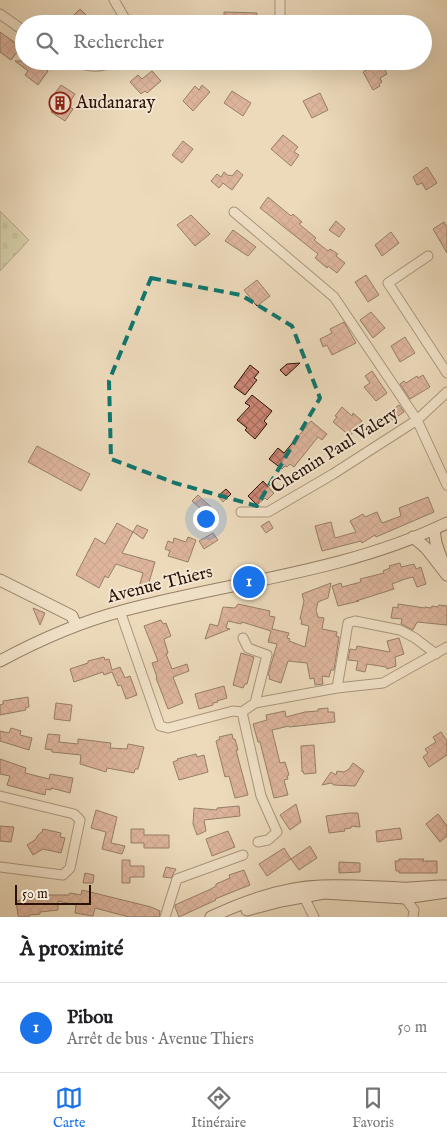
<!DOCTYPE html>
<html lang="fr">
<head>
<meta charset="utf-8">
<style>
	:root { --surface:#fff; --page:#f6f6f6; --text:#202124; --muted:#757577; --line:#e0e0e0; --accent:#1a73e8 }
	body { margin:0; font-family:"IM FELL English",serif; background:var(--page); color:var(--text) }
	.scale { position:absolute; left:15px; bottom:12px; width:76px; box-sizing:border-box; padding-left:5px; border:2px solid #2c1106; border-top:0; font-size:14px; line-height:18px; white-space:nowrap; color:#2c1106; -webkit-text-stroke:4px #f3e7d3; paint-order:stroke }
	.you { position:absolute; left:205px; top:518px; width:18px; height:18px; margin:-12px; border:4px solid #fff; border-radius:50%; background:#1a73e8; box-shadow:0 0 0 8px #1a73e833 }
	.badge { display:grid; place-items:center; width:32px; height:32px; border-radius:50%; background:var(--accent); color:#fff; font-size:16px; font-weight:700 }
	.pin { position:absolute; translate:-50% -50%; border:2px solid #fff; box-shadow:0 1px 5px #0006 }
	.list { margin:0; padding:0; list-style:none }
	h2 { display:flex; justify-content:space-between; align-items:center; height:65px; margin:0; padding:0 20px; font-size:21px }
	h2 small { font-size:16px; font-weight:400; color:var(--muted) }
	.list li { display:grid; grid-template-columns:32px 1fr auto; gap:15px; align-items:center; box-sizing:border-box; height:90px; padding:0 20px; border-top:1px solid var(--line) }
	.list b { display:block; font-size:19px; white-space:nowrap }
	.list p { margin:0; font-size:16px; white-space:nowrap; color:var(--muted) }
	.list em { font-size:16px; font-style:normal; color:var(--muted) }
	.icon { flex:none; width:28px; height:28px; fill:none; stroke:currentColor; stroke-width:2; stroke-linecap:round; stroke-linejoin:round }
	.map { position:relative; flex:none; width:447px; height:917px; overflow:hidden }
	.search { position:absolute; background:var(--surface); box-shadow:0 5px 20px #0002; left:15px; right:15px; top:15px; height:55px; display:flex; align-items:center; gap:12px; box-sizing:border-box; padding:0 18px; border-radius:28px; color:var(--muted); font-size:19px }
	.sheet { height:155px; background:var(--surface) }
	nav { display:flex; justify-content:space-around; align-items:center; box-sizing:border-box; height:70px; border-top:1px solid var(--line); background:var(--surface); font-size:14px; color:var(--muted) }
	nav a { display:grid; justify-items:center; gap:2px }
	nav .on { color:var(--accent) }
	.map>svg:first-child { display:block }
</style>
</head>
<body>
<div class="map">
<svg width="447" height="917" viewBox="0 0 447 917">
	<defs>
		<pattern id="cemetery-stones" width="16" height="16" patternUnits="userSpaceOnUse" patternTransform="scale(1.25)"><rect width="16" height="16" fill="#b8bf90"/><path d="M2 7V4a2 2 0 0 1 4 0v3zM10 15v-3a2 2 0 0 1 4 0v3z" fill="#9ea37b"/></pattern>
		<pattern id="building-cross-hatch" width="8" height="8" patternUnits="userSpaceOnUse" patternTransform="scale(1.25)"><rect width="8" height="8" fill="#cc8775"/><path d="M0 0l8 8M0 8l8-8" fill="none" stroke="#a66d5e"/></pattern>
	</defs>
	<rect width="100%" height="100%" fill="#ecdabb"/>
	<filter id="stains"><feTurbulence type="fractalNoise" baseFrequency=".004" numOctaves="4"/><feColorMatrix values="0 0 0 0 .2 0 0 0 0 .09 0 0 0 0 .02 0 0 0 .5 -.17"/></filter>
	<radialGradient id="worn" r=".72"><stop offset=".6" stop-color="#630" stop-opacity="0"/><stop offset="1" stop-color="#630" stop-opacity=".3"/></radialGradient>
	<path fill="url(#cemetery-stones)" stroke="#72684b" d="M0 211 29 240 0 271Z"/>
	<path fill="url(#building-cross-hatch)" stroke="#2c1106" d="M80 9 95 24H65Z
		M224 12 257 13 256 24H224Z
		M0 32 21 47 11 60 0 52Z
		M15 61H35L48 71 38 85 25 75 28 71Z
		M381 62 387 74 380 78 382 82 379 84 380 86 373 90 363 72Z
		M152 71 161 81 147 93 145 91 141 94 130 82 138 75 142 79Z
		M61 85 75 94 68 105 73 109 65 121 51 112 54 108 50 105 57 94 55 93Z
		M202 85 210 92 193 111 183 101 195 86 199 90Z
		M232 91 251 103 243 116 224 103Z
		M320 93 328 110 312 118 303 101Z
		M283 135 298 147 294 152 299 155 291 166 271 149Z
		M183 141 193 149 182 163 172 155Z
		M427 167 437 183 426 190 422 183 417 185 413 177Z
		M237 170 243 175 232 190 223 183 219 188 211 181 217 174 221 177 224 172 229 176 230 175 232 176Z
		M268 197 291 216 293 214 302 222 299 224 316 238 314 240 328 251 330 249 338 254 336 256 345 263 337 273 328 266 327 268 315 258 318 254 260 208Z
		M191 215 210 234 195 246 177 225Z
		M336 221 345 229 339 237 329 230Z
		M444 222 447 227V253L433 229Z
		M233 230 256 247 248 256 225 241Z
		M391 232 399 243 382 256 375 245Z
		M366 275 379 295 368 302 355 282Z
		M257 280 270 296 257 306 244 290Z
		M371 312 385 328 373 338 360 320Z
		M344 322 356 343 332 355 327 345 323 347 320 339 332 333 330 329Z
		M405 337 415 353 400 362 391 346Z
		M300 363 286 376 280 370 287 364Z
		M250 365 259 372 254 378 257 380 245 395 234 387Z
		M372 371 387 393 376 401 364 387 370 383 365 376Z
		M423 375 430 387 410 399 400 384 404 381 406 383 417 376 418 378Z
		M252 395 272 411 264 421 267 424 255 439 245 430 247 428 237 420 250 406 245 403Z
		M399 405 404 412 392 420 388 413Z
		M342 407 352 416 353 413 362 421 350 436 333 422 337 417 335 416Z
		M311 421 327 434 322 440 318 437 294 467 290 464 287 467 285 466 282 469 269 459 278 448 284 453Z
		M37 446 90 474 81 491 28 462Z
		M263 481 274 493 267 500 265 498 257 505 248 496Z
		M226 489 231 494 223 502 218 496Z
		M198 495 213 509 208 515 192 501Z
		M428 497 434 512 376 537 375 535 362 543 361 541 322 551 315 526 331 522 335 538 356 532 350 521 363 514 365 517 377 512 382 523 401 516 399 508Z
		M269 521 273 528 266 533 261 526Z
		M117 523 133 532 137 525 148 530 143 539 133 532 122 553 155 562 147 589 139 587 143 573 116 564 108 578 105 576 99 588 76 575 95 538 105 544Z
		M213 533 218 540 204 549 199 541Z
		M188 537 196 540 188 562 168 556 170 551 165 549 168 541 173 543 174 538 186 542Z
		M400 563 401 567 414 564 416 569 421 567 426 584 417 587 413 577 405 579 392 584 394 589 356 601H359L338 606 332 586 341 583 342 587 361 582 360 579 384 573 383 571 390 568 389 566Z
		M331 583 328 598 318 602 316 610 318 617 324 618 322 629 337 632 336 636 339 637 334 670H331L329 677 322 676 323 684 315 685 314 678 310 679 307 663 288 661 281 683 269 679 270 676 268 675 277 644 268 642 271 631 242 622 241 624 228 621 226 628 230 629 205 639 210 624 218 626 223 607 235 608 238 604 270 611 269 616 275 617 272 629 289 633 287 638 290 639 289 641 305 647 309 626 301 624 302 620 300 619 304 601 302 594Z
		M398 604 425 608V607L431 608 432 606 438 607 439 605 447 606V625L417 622 413 630 401 624 402 619 391 618 393 607 398 608Z
		M33 608 45 613 40 625Z
		M161 620 163 624 166 623 171 636 164 639 168 653 166 654 172 669 187 664 189 671 173 677 183 703 168 709 156 678 157 677 152 663 158 661 144 626Z
		M399 638 404 654 395 657 396 666 387 669 386 667 367 664 365 672 356 670 358 661 348 660 350 649 356 650 357 646 390 652 387 641Z
		M241 653 254 657 247 684H245L243 688 233 685Z
		M104 657 105 660 109 659 112 670 120 667 125 678 130 676 137 695 126 699 121 685 118 686 112 672 104 675 103 672 74 682 70 669 88 663V661Z
		M224 686 227 698 217 701 218 702 213 703V705L199 709 195 694Z
		M28 697 29 707 25 708 26 710 0 715V705L3 704V701Z
		M56 703 72 705 70 721 54 719Z
		M328 708V712H334L335 722 289 727V726L272 730 280 763 285 762 289 775 287 776 288 779 284 780 288 795 274 798 260 742H258L253 724 267 720 266 715 285 711 286 717 305 712 318 711V709Z
		M11 728 21 731 20 735 32 738 29 750 0 741V731L9 733Z
		M441 732 447 741V755L429 767 423 757 428 753 425 749 436 742 433 737Z
		M48 734 60 735 59 742 78 744V739L111 743 110 748 127 749 128 744 144 747 138 769H135L134 773 107 768 106 772 80 764 81 755 52 752V750L45 749Z
		M232 734 233 739H235L238 750H236L248 795 235 798 229 776 225 777 216 741 220 739 219 737Z
		M314 745 316 773 304 774 303 771 302 772 301 746Z
		M196 754 197 757 204 755 208 772 179 780 173 762 178 760 177 759Z
		M0 759 26 768 25 773 49 779 50 774 73 778 70 793 51 788V790L46 789 45 795 7 785 10 776 0 774Z
		M353 763 364 771 355 786 334 785 331 783 322 785 331 772 336 775 337 771 344 772 349 769Z
		M296 804 301 822 290 830 280 815Z
		M239 806 240 816 204 820 206 831 197 835 193 824 194 808 217 810V808Z
		M96 810 117 817 111 843 125 846 122 854 102 849 106 832 91 828Z
		M349 813H358L360 827 351 826V828L344 829 345 831 329 833 326 816Z
		M438 814 447 826V836L440 842 426 824Z
		M0 826 14 827 11 842 0 841Z
		M400 828 402 839 377 842 376 831Z
		M43 829 61 833 60 837 65 838 61 853 43 849 33 855 27 845 35 840 38 835 42 832Z
		M131 829H144V835H169V848H144V843H131Z
		M228 831 235 847 212 856 206 839Z
		M310 846 317 858 299 870 291 859Z
		M284 848 291 859 267 876 259 864Z
		M399 859H424L422 861H437V873H399V871H396L395 861H399Z
		M122 860H130V866H144V877H130V883H122Z
		M339 862 360 863V872L339 873Z
		M166 867 176 869 171 878 163 877Z
		M244 870 250 885 215 899 216 900 179 917 175 907V905L211 889 216 886V884L230 878 229 875Z
		M85 873 94 875 93 883H83Z
		M82 890 151 907 160 911 159 917H129L95 908 93 916 75 913 76 905 58 901V910L40 912V914L29 915V917H19L18 915 16 901 44 897V895H69L70 893 81 895Z"/>
	<g fill="none" stroke-linecap="round" stroke-linejoin="round">
		<g stroke="#5c4333" stroke-width="11">
			<path id="street" d="M114 0 128 24
				M0 14 24 31
				M280 24V0
				M73 61C89 68 101 68 116 61
				M234 212 334 297 417 420 333 474 268 512H241
				M428 256 388 283 447 373
				M447 392 417 420 447 485
				M120 611 160 726 168 728 233 711 242 712 255 703 267 655 248 648 243 638
				M436 654 415 638 400 630 355 621 348 623 337 688 383 683 447 647
				M255 703 337 688
				M242 712 261 796 277 832 268 840 258 842
				M0 796 74 814 80 820 70 868 63 875 0 867
				M303 891 304 897 314 917
				M404 893 405 898 414 910 413 917
				M165 917 177 879 243 855"/>
		</g>
		<g stroke="#2c1106" stroke-width="13">
			<path id="secondary" d="M434 529 436 543 444 566
				M413 537 426 548 447 575
				M0 580 72 616 76 626
				M0 661C39 640 80 622 122 611 230 582 346 572 447 523
				M247 910 281 901 324 893 405 898 447 892
				M211 917C245 901 284 887 321 886 348 885 374 887 401 888 416 889 432 885 447 886"/>
		</g>
		<use href="#street" stroke="#f3e7d3" stroke-width="9"/>
		<use href="#secondary" stroke="#f3e7d3" stroke-width="11"/>
	</g>
	<path d="M0 0H447V917H0ZM151 278 241 295 292 326 320 398 257 506 175 483 111 459 109 381Z" fill="#ecdabb" fill-opacity=".55" fill-rule="evenodd"/>
	<path fill="none" stroke="#0f766e" stroke-width="4" stroke-dasharray="10 6" stroke-linejoin="round" d="M151 278 241 295 292 326 320 398 257 506 175 483 111 459 109 381Z"/>
	<defs>
		<g id="building-ring" transform="scale(1.125)"><circle r="9.5" fill="#f3e7d3" stroke="#8f2418" stroke-width="1.5"/><path d="M-4-6H4V6H1V3H-1V6H-4ZM-2.5-4.3h1.7v1.8h-1.7ZM.8-4.3h1.7v1.8H.8ZM-2.5-1h1.7V.8h-1.7ZM.8-1h1.7V.8H.8Z" fill="#8f2418"/></g>
	</defs>
	<g fill-rule="evenodd">
		<use href="#building-ring" x="60" y="103"/>
	</g>
	<g text-anchor="middle" dominant-baseline="central" stroke-width="4" stroke-linejoin="round" paint-order="stroke">
		<g font-size="18" fill="#2c1106" stroke="#f3e7d3" text-anchor="start">
			<text x="76" y="103">Audanaray</text>
		</g>
		<g font-size="18" fill="#2c1106" stroke="#f3e7d3">
			<text transform="translate(335 451) rotate(-32)">Chemin Paul Valery</text>
			<text transform="translate(160 585) rotate(-14)">Avenue Thiers</text>
		</g>
	</g>
	<rect width="100%" height="100%" filter="url(#stains)"/>
	<rect width="100%" height="100%" fill="url(#worn)"/>
</svg>
<div class="scale">50 m</div>
<div class="you"></div>
<div class="pin badge" style="left:249px;top:582px">1</div>
<div class="search"><svg class="icon" aria-label="search" viewBox="0 0 24 24"><circle cx="10" cy="10" r="6"/><path d="M15 15l6 6"/></svg>Rechercher</div>
</div>
<section class="sheet">
<h2>À proximité<small></small></h2>
<ul class="list">
<li><span class="badge">1</span><div><b>Pibou</b><p>Arrêt de bus · Avenue Thiers</p></div><em>50 m</em></li>
</ul>
</section>
<nav>
<a class="on"><svg class="icon" aria-label="map" viewBox="0 0 24 24"><path d="M3 6l6-2 6 2 6-2v14l-6 2-6-2-6 2zM9 4v14M15 6v14"/></svg>Carte</a>
<a><svg class="icon" aria-label="directions" viewBox="0 0 24 24"><path d="M12 3l9 9-9 9-9-9zM9 14v-3h6M13 9l2 2-2 2"/></svg>Itinéraire</a>
<a><svg class="icon" aria-label="saved" viewBox="0 0 24 24"><path d="M7 4h10v16l-5-4-5 4z"/></svg>Favoris</a>
</nav>
</body>
</html>
